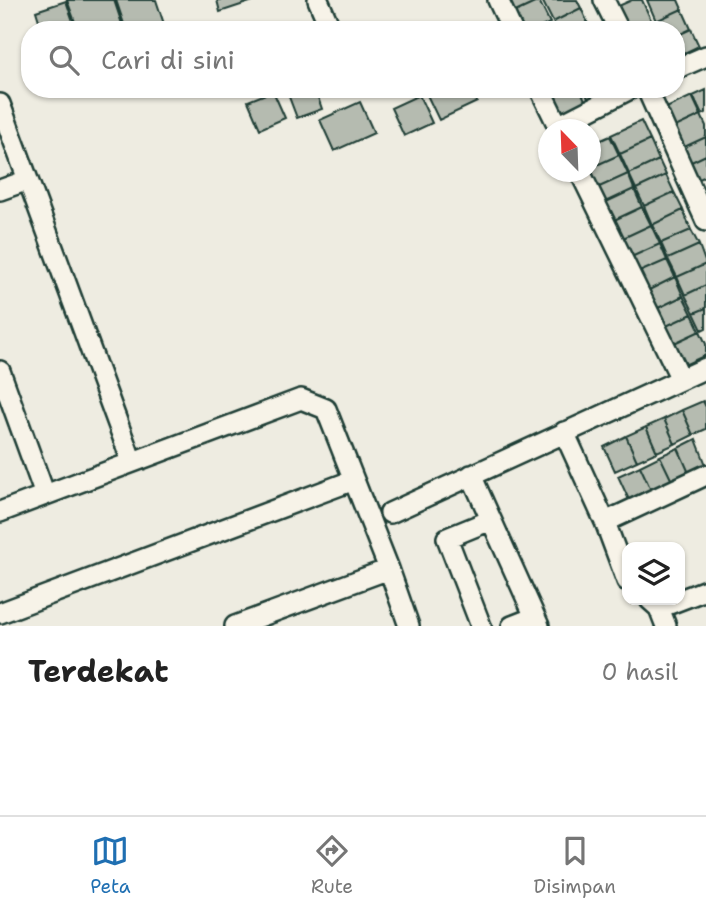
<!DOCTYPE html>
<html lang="id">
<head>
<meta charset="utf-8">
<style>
	:root { --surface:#fff; --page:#f2f2f2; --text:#222; --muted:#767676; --line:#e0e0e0; --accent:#1f6fb2 }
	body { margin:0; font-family:"Shantell Sans",sans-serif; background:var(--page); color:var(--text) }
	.controls { position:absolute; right:21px; bottom:21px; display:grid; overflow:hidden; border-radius:14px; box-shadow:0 2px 5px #0004 }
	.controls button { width:63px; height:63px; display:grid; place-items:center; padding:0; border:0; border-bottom:2px solid var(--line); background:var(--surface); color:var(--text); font:35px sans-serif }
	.compass { position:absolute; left:538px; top:119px; width:63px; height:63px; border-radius:50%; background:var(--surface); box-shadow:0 2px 5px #0004; rotate:337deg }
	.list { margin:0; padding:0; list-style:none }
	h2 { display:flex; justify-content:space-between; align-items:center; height:91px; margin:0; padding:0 28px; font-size:30px }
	h2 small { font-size:23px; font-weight:400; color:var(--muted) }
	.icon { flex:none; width:38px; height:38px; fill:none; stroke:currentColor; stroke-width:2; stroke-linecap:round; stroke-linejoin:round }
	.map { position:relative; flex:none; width:706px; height:626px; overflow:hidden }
	.search { position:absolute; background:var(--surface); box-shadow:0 2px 5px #0004; left:21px; right:21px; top:21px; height:77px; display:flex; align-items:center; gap:18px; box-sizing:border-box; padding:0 24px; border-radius:28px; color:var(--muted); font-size:26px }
	.sheet { height:189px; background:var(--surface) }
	nav { display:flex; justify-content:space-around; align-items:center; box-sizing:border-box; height:98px; border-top:2px solid var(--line); background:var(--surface); font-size:19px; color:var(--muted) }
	nav a { display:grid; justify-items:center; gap:4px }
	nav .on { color:var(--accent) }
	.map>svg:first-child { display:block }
</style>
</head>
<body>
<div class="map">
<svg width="706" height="626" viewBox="0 0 706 626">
	<rect width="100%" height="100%" fill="#eeece1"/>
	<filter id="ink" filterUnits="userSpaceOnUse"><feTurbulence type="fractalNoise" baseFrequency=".0143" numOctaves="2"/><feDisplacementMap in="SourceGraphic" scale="14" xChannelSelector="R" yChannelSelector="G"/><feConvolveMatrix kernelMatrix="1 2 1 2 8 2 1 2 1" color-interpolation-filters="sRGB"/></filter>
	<g filter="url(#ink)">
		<path fill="#b5bbb0" stroke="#1f3d34" stroke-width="2" d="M67 0H114L124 30H78Z
			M116 0H156L166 30H126Z
			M217 0H256L220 12Z
			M504 0H539V1L511 14Z
			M542 0H577L581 8 553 22Z
			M632 0H642L652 22 636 30H624L614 8Z
			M647 0H678L682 9 656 21Z
			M66 1 76 30H42L36 11Z
			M539 1 550 23 535 30H518L511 14Z
			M581 8 591 30H556L553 22Z
			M682 9 691 29 676 36V30H661L656 21Z
			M691 29 699 46 676 57V36Z
			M286 89H315L322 109 297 118Z
			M440 89H471L477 102 439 120 427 95Z
			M564 89H580L586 102 558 115 549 96Z
			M584 89H614L589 101Z
			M706 90V113L702 115 693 96Z
			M273 91 285 118 260 129 248 101Z
			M419 95 432 123 404 136 391 108Z
			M692 96 701 115 671 129 662 110Z
			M360 102 374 133 334 151 320 120Z
			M701 115 706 126V137L680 149 671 129Z
			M641 121 650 140 620 154 611 135Z
			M610 136 619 155 590 168V145Z
			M706 137V155L687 164 680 149Z
			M650 140 659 160 629 174 620 154Z
			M619 155 628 174 597 188 589 172 590 168Z
			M706 155V176L695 181 687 164Z
			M659 160 666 175 636 189 629 174Z
			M628 174 634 189 604 203 597 188Z
			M666 175 674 192 644 206 636 189Z
			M634 189 642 207 612 221 604 203Z
			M674 192 683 210 652 225 644 206Z
			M642 207 651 225 621 239 612 221Z
			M683 210 691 230 661 243 652 225Z
			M651 225 660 244 629 258 621 239Z
			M691 230 699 245 668 259 661 243Z
			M660 244 667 260 637 273 629 258Z
			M699 245 706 264 677 277 668 259Z
			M667 260 675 277 645 292 637 273Z
			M706 264V285L685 295 677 277Z
			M675 277 683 296 654 310 645 292Z
			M706 285V308L694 313 685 295Z
			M683 296 692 314 662 328 654 310Z
			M706 308V328L702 330 694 313Z
			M692 314 700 331 670 345 662 328Z
			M700 331 706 344V355L680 367 670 345Z
			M703 401 706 407V429L693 435 682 410Z
			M682 410 693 435 675 444 664 419Z
			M664 419 675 444 657 452 646 427Z
			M646 427 657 452 637 461 626 436Z
			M626 436 637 461 615 471 604 447Z
			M696 439 706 465 689 473 678 448Z
			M678 448 689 473 672 481 660 456Z
			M660 456 672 481 651 490 640 466Z
			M640 466 651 490 629 500 618 476Z"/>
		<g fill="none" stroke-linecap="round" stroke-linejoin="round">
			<g stroke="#1f3d34" stroke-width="24">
				<path id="street" d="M318 0 331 30
					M498 0 512 30
					M604 0 619 30
					M676 69 706 56
					M540 89 560 130
					M647 89 706 221
					M0 104 132 462
					M558 126 630 89
					M580 172 681 379
					M0 190 28 180
					M0 371 45 495
					M564 432 605 522 627 581
					M471 475 539 626
					M0 512 301 399 326 409 389 569 409 626
					M390 513 706 368
					M605 522 706 475
					M650 600 659 608 666 626
					M659 608 706 590
					M0 613 354 480
					M235 626 389 569
					M481 626 447 538 491 520
					M512 626 535 617"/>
			</g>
			<use href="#street" stroke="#f7f3e8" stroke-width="19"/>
		</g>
	</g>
</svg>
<div class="controls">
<button><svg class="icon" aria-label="layers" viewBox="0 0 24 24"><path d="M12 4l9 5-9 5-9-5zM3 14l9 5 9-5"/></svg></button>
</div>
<svg class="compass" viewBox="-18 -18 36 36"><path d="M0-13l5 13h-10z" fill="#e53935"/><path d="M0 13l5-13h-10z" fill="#767676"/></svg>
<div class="search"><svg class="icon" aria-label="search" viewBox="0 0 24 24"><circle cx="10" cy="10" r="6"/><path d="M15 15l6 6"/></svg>Cari di sini</div>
</div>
<section class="sheet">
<h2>Terdekat<small>0 hasil</small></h2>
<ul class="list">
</ul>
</section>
<nav>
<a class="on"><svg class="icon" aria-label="map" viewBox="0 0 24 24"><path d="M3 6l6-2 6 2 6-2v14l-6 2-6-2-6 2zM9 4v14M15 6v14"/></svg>Peta</a>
<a><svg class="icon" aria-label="directions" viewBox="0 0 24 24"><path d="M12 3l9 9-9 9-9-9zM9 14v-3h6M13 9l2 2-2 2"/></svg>Rute</a>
<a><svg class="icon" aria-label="saved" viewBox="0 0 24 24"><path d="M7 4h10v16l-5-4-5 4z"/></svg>Disimpan</a>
</nav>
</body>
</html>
